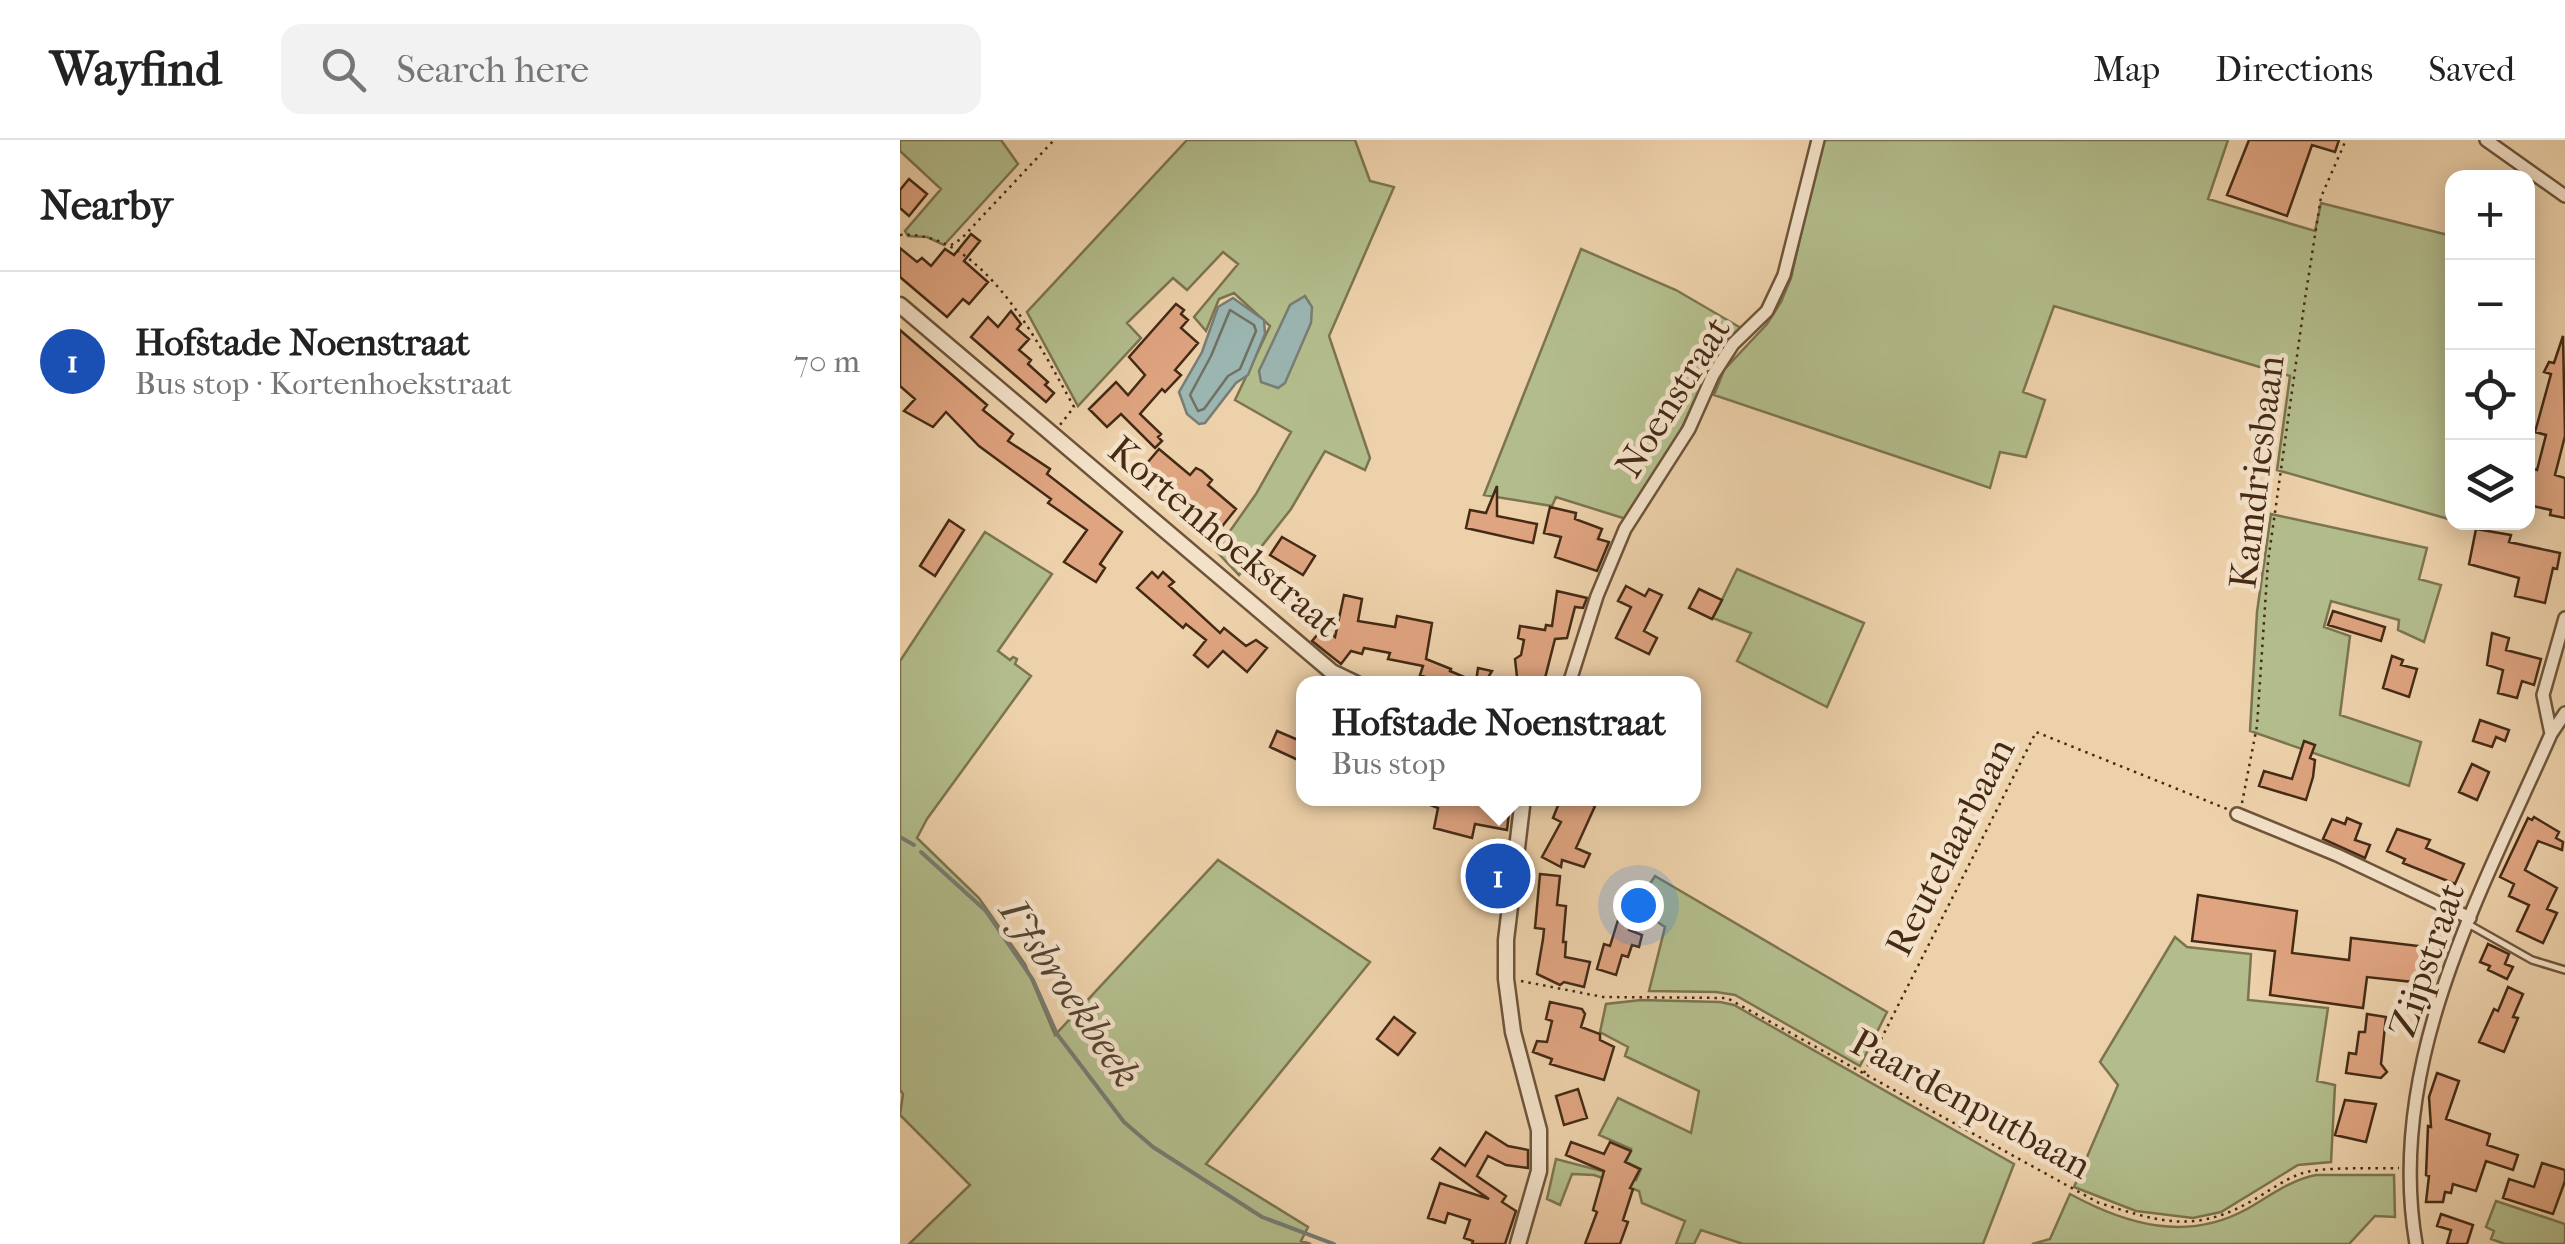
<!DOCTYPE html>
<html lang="en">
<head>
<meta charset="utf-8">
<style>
	:root { --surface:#fff; --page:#f2f2f2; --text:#222; --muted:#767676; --line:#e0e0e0; --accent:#8f2418 }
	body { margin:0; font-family:"IM FELL French Canon",serif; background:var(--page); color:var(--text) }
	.controls { position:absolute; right:30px; top:30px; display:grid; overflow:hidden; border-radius:20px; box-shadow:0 5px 25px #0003 }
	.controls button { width:90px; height:90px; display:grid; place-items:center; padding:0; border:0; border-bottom:2px solid var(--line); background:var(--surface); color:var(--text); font:50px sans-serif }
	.you { position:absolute; left:738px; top:765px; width:35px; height:35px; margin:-25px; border:8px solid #fff; border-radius:50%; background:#1a73e8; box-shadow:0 0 0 15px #1a73e833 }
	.badge { display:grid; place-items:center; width:65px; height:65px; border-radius:50%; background:var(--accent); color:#fff; font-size:32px; font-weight:700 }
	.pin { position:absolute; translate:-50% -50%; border:5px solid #fff; box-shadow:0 2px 10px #0006 }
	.popup { position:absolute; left:396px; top:536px; width:405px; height:130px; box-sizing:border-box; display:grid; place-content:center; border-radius:20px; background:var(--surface); filter:drop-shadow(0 2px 8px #0005); font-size:32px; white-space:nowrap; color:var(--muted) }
	.popup b { font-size:38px; color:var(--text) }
	.popup::after { content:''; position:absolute; left:50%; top:100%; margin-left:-20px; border:20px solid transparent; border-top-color:var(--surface) }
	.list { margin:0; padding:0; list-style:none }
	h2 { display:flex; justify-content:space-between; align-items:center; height:130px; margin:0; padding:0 40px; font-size:42px }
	h2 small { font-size:32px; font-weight:400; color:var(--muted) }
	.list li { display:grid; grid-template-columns:65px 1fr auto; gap:30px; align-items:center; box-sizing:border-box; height:180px; padding:0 40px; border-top:2px solid var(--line) }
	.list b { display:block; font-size:38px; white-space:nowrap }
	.list p { margin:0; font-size:32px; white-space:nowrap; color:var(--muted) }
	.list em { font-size:32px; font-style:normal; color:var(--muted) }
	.icon { flex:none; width:55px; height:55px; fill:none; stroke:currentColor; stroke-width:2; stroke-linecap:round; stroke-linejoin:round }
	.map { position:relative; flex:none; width:1665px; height:1104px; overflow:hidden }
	header { display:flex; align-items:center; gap:60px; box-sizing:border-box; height:140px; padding:0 50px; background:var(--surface); border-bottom:2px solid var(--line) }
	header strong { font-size:48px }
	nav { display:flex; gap:55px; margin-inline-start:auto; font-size:35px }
	.search { width:700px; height:90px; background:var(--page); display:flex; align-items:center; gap:25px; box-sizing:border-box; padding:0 35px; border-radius:20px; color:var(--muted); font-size:38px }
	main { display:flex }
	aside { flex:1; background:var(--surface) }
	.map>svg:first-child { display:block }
</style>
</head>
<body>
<header>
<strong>Wayfind</strong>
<div class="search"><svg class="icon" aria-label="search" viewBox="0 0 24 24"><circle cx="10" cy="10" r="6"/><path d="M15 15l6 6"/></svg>Search here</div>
<nav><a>Map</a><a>Directions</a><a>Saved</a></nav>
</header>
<main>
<aside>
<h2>Nearby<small></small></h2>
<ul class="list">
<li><span class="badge" style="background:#1a4fb4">1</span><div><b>Hofstade Noenstraat</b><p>Bus stop · Kortenhoekstraat</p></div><em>70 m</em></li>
</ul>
</aside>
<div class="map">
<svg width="1665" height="1104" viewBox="0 0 1665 1104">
	<rect width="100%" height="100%" fill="#edd1aa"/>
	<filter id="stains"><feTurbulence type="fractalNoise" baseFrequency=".002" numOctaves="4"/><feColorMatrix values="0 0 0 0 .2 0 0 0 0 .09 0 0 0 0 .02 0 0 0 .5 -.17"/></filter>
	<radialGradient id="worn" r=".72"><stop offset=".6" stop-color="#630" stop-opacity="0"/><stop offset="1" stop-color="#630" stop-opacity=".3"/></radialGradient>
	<path fill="#b3bd8c" stroke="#7c7450" stroke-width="2.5" d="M0 0H101L118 24 44 105 27 97 8 96 5 91 41 49 0 11Z
		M287 0H455L470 41 494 47 429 196 470 318 465 330 425 311 391 369 339 435 316 411 356 354 391 292 335 260 370 186 334 153 319 159 306 191 294 177 338 124 323 112 287 150 273 138 227 183 241 198 178 266 127 172Z
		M922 0H1328L1308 59 1415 91 1421 63 1552 96V380L1377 330 1390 236 1154 166 1123 252 1145 260 1126 317 1100 312 1090 348 814 255 824 230 867 184 881 162 891 138Z
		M681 109 776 150 841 188 812 224 777 298 726 379 656 357 652 366 584 355Z
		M1371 374 1527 408 1519 439 1541 445 1524 502 1498 490 1499 480 1431 461 1424 487 1450 496 1440 575 1521 602 1509 646 1350 591 1357 472Z
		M85 392 152 434 98 511 110 520 113 517 117 519 115 524 131 536 27 679 17 698 79 758 125 824 155 895 318 720 470 822 306 1024 408 1087 401 1101 411 1104H9L70 1045 0 975 3 954 0 950V521Z
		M837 429 964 483 927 567 837 521 851 493 813 478Z
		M755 736 987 872 960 926 835 855 816 852 749 851 765 787 735 767Z
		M1275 797 1287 807 1351 814 1348 860 1428 868 1417 941 1435 945 1431 1022 1398 1025 1321 1072 1293 1078 1236 1071 1174 1047 1218 945 1200 922Z
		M741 860 820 862 834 865 1114 1024 1083 1104H843L801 1090 794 1104H776L785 1081 742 1063 739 1051 694 1035 672 1034 660 1065 647 1059 656 1019 736 1040 741 1029 726 1022 731 1009 699 995 718 958 791 993 799 951 725 916 728 907 700 892 706 864Z
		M1416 1035H1494L1495 1077 1475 1076 1449 1104H1132L1150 1099 1170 1054C1227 1085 1287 1102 1347 1069 1370 1056 1390 1040 1416 1035Z
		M1596 1061 1665 1084V1104H1605L1591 1099 1594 1091 1586 1087Z"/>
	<path fill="#9bb5b1" stroke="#787d73" stroke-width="2.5" d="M405 156 412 167 411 183 385 243 378 248 361 242 359 231 390 165Z
		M333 158 364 180 365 194 348 235 336 243 305 283 299 284 287 274 279 252 302 212 318 167Z"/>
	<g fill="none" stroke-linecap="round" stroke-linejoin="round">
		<path stroke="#707063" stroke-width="2.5" d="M330 170 354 185 356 191 340 229 328 236 304 269 298 271 290 255 311 216Z"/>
		<path stroke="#787d73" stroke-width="4" d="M0 697 14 705
			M21 712 86 771 133 840 157 894 224 982 253 1007 362 1077 434 1104"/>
	</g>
	<path fill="#dfa480" stroke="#442a15" stroke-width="2.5" d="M1349 0H1439L1435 12 1412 5 1387 76 1327 55Z
		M9 39 27 54 9 76 0 68V50Z
		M71 94 80 101 64 121 88 142 69 164 63 159 47 177 0 137V108L17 122 22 118 31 126 45 109 54 115Z
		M276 164 284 170 281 174 288 180 281 188 298 203 275 230 281 235 265 252 262 249 240 274 261 294 258 297 262 301 255 308 221 274 207 287 189 269 216 242 228 255 245 235 229 217Z
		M111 171 121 184 117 189 129 199 119 210 131 220 128 224 148 242 145 245 154 253 146 262 71 197 88 177 98 187Z
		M0 190 87 265 83 270 113 294 108 301 150 329 147 334 222 392 200 424 205 428 196 442 164 422 187 390 148 363 151 359 79 306 46 272 33 287 4 271 15 259 0 246Z
		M1663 196 1665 296 1655 335 1665 338V378L1650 375 1651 370 1628 365V327L1637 330 1646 295 1635 292 1651 234 1644 232 1649 222 1654 223Z
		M259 309 290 335 296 328 302 331 312 340 308 345 336 369 320 389 262 337 258 343 242 329Z
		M597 346V376L637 384 633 403 566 388 570 370 586 373Z
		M650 367 676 373 675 379 702 389 698 399 709 402 697 431 655 417 661 397 644 393Z
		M49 380 64 390 35 436 20 426Z
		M1576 389 1611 395 1609 402 1660 413 1657 429 1653 428 1645 463 1615 456 1619 438 1569 424Z
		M382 397 415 416 403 435 370 415Z
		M252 432 258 438 263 432 274 442 269 446 320 493 324 488 346 506 356 500 367 508 347 532 323 511 308 527 294 515 306 500 286 484 283 488 237 448Z
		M726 446 745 456 749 449 762 455 744 491 757 498 749 514 716 498 731 467 718 461Z
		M799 449 822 460 812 479 789 468Z
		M657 451 687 458 683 468 675 467 667 498 655 499 644 542 617 537 615 519 621 515 624 500 618 498 620 486 645 490 646 485 652 486Z
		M444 455 462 459 458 481 495 487 497 476 532 483 526 519 551 529 550 531 576 542 578 528 592 531 584 544H542L520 535 523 526 488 519 490 513 464 508 462 514 451 511 441 524 412 501 423 488 435 497Z
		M1433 471 1485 487 1481 501 1428 485Z
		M1592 493 1609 498 1606 510 1641 519 1634 545 1622 541 1617 558 1598 553 1603 530 1587 525Z
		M1492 516 1503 520 1501 525 1517 529 1509 557 1483 548Z
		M1580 580 1609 590 1605 601 1596 597 1592 607 1573 601Z
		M377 591 403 602 398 620 370 607Z
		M1404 601 1415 605 1410 618 1415 620 1413 637 1406 660 1359 646 1364 631 1392 639Z
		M1572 624 1589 632 1577 660 1559 652Z
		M581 658 610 664 607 690 575 684 572 698 534 688 538 668 516 659Z
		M661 658H678L695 666 676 708 690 714 684 727 662 720 661 727 642 717 661 682 653 678Z
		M1634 677 1659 692 1656 698 1663 702 1662 710 1638 701 1625 730 1657 748 1647 769 1657 773 1643 803 1617 791 1629 765 1609 756 1614 744 1600 737 1628 678 1632 680Z
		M1447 678 1461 684 1455 700 1470 705 1465 718 1423 699 1432 679 1445 684Z
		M1497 689 1530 700 1526 708 1564 724 1555 744 1503 723 1505 719 1487 711Z
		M640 734 660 736 657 765 666 766 663 802H666L665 817 690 822 684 847 664 842 660 845 637 834 643 799 644 789 635 788Z
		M1298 755 1397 771 1392 813 1449 820 1451 798 1527 807 1523 843 1467 837 1463 868 1370 855 1375 811 1292 801Z
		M718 780 731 781 729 790 742 795 739 807 732 805 728 817 722 815 716 835 697 829 704 804 710 806Z
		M1588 804 1609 814 1605 824 1613 827 1607 839 1588 830 1590 826 1580 822Z
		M1608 847 1623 854 1613 877 1618 878 1604 912 1579 902 1594 869 1598 871Z
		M650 862 682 869 685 874 681 887 700 894V900L714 907 704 940 650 924 652 919 633 912 637 901 647 902 652 881 646 879Z
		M1467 874 1486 877 1481 924 1487 932 1481 938 1446 933 1449 913 1456 914 1459 892H1465Z
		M494 877 515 893 498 915 477 899Z
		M1537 933 1559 941 1546 979 1590 994 1587 1005 1618 1015 1613 1030 1586 1021 1576 1051 1553 1044 1551 1053 1545 1052 1543 1062H1526L1529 1036 1526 1035 1528 986 1531 987 1529 957Z
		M678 949 687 978 664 985 656 956Z
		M1445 960 1476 964 1466 1002 1435 995Z
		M586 992 608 1006 628 1010V1028L606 1025 588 1016 577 1036 606 1056 602 1062 616 1071 605 1104H572L573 1101 564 1098 570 1080 548 1073 545 1083 528 1078 540 1043 589 1059 532 1019 540 1008 565 1026Z
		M671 1002 704 1014 710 1002 731 1011 725 1022 740 1029 730 1048 733 1049 723 1080 728 1082 720 1104H685L697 1072 693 1070 704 1031 666 1015Z
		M1642 1023 1665 1030V1041L1653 1074 1603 1058 1609 1039 1634 1047Z
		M1541 1074 1573 1085 1567 1104H1547L1551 1090 1537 1086Z"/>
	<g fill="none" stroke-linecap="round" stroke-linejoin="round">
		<g stroke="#6e543a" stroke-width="10">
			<path id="service" d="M1570 785 1632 820 1665 830"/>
		</g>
		<g stroke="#6e543a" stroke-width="16">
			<path id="minor" d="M1586 0 1665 56
				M669 544 697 456 725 389 789 289 813 235 833 204 867 171 884 135 918 0
				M1651 594 1643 555 1665 478
				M1337 674 1437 715 1570 778
				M1516 1104C1485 923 1581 753 1651 594L1665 573"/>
		</g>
		<g stroke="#6e543a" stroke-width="19">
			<path id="tertiary" d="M0 165 432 532 457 544
				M618 1104 639 1031V990L613 892 606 839V800L623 658"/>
		</g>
		<path stroke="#442a15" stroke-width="2.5" stroke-dasharray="2.5 5" stroke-linecap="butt" d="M0 95C83 89 140 206 174 267L160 285
			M51 105 61 99 154 0
			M1342 663 1357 586 1368 422 1405 159 1421 57 1446 0
			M621 841 703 857 827 858 1199 1063C1255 1080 1291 1094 1346 1064 1364 1055 1381 1041 1400 1034 1419 1026 1476 1029 1499 1028
			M964 933 1136 592 1327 669"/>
		<use href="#service" stroke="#f3e1c8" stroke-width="5"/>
		<use href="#minor" stroke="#f3e1c8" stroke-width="11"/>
		<use href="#tertiary" stroke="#f3e1c8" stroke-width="14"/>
	</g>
	<g text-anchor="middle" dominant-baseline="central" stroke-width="9" stroke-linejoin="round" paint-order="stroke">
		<g font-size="38" fill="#442a15" stroke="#f3e1c8">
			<text transform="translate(773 257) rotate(-58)">Noenstraat</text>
			<text transform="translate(1357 332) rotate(-83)">Kamdriesbaan</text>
			<text transform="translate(324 397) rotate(40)">Kortenhoekstraat</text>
			<text transform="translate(1050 707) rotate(-63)">Reutelaarbaan</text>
			<text transform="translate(1527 820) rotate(-71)">Zijpstraat</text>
			<text transform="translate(1071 964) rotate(29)">Paardenputbaan</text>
		</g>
		<g font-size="40" font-style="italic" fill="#554634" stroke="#f3e1c8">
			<text transform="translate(170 853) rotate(56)">IJsbroekbeek</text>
		</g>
	</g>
	<rect width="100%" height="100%" filter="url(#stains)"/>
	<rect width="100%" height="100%" fill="url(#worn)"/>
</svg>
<div class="controls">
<button>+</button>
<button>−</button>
<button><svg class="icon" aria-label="locate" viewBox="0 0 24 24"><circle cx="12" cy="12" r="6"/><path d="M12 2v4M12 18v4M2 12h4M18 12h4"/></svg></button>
<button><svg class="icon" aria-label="layers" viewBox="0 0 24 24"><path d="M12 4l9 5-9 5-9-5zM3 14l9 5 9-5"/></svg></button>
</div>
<div class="you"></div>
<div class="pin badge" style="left:598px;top:736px;background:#1a4fb4">1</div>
<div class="popup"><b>Hofstade Noenstraat</b>Bus stop</div>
</div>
</main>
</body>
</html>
